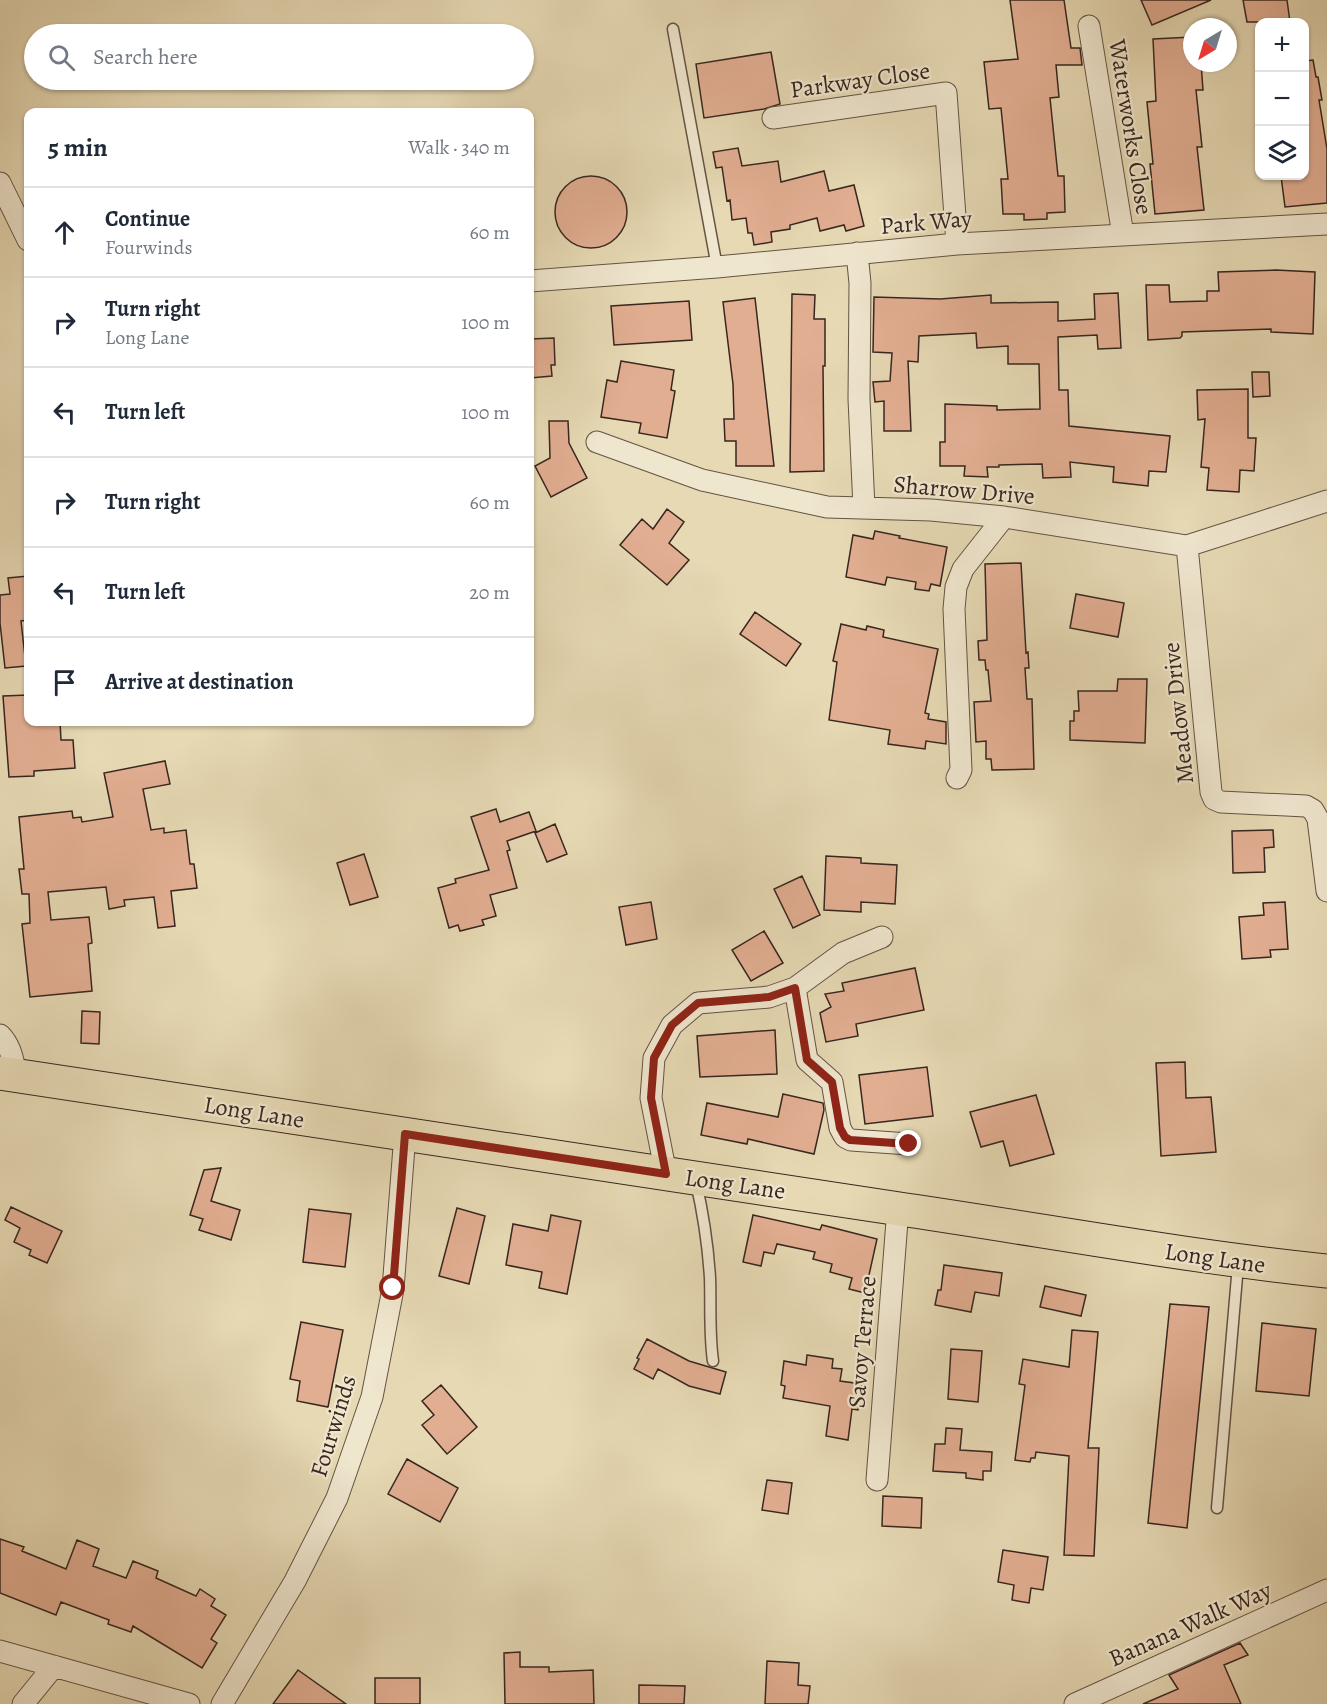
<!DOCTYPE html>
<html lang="en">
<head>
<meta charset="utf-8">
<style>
	:root { --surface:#fff; --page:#f6f6f7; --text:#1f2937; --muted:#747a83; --line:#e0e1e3 }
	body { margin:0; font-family:Alegreya,serif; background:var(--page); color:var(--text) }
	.controls { position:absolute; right:18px; top:18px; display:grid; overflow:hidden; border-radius:12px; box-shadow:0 2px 4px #0004 }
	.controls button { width:54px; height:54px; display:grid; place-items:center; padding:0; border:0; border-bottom:2px solid var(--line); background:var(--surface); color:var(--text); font:30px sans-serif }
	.compass { position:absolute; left:1183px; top:18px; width:54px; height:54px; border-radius:50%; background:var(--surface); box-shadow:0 2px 4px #0004; rotate:218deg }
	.stop { position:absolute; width:18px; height:18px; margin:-14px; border:4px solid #8f2418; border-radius:50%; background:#fff }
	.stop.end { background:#8f2418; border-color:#fff; box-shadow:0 2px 6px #0008 }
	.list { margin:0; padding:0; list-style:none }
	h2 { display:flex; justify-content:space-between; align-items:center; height:78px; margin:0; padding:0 24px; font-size:26px }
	h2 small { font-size:20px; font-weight:400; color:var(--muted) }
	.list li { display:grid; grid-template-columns:39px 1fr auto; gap:18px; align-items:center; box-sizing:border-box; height:90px; padding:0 24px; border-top:2px solid var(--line) }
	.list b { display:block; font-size:22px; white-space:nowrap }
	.list p { margin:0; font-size:20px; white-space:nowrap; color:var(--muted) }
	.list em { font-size:20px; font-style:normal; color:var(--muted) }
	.icon { flex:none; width:33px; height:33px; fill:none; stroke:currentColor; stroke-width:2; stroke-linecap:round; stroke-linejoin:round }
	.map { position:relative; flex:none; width:1327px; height:1704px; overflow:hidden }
	.search { position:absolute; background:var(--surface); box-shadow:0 2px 4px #0004; left:24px; top:24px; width:510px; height:66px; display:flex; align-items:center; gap:15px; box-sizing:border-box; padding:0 21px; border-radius:33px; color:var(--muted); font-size:22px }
	.panel { position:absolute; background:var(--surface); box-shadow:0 2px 4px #0004; left:24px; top:108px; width:510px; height:618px; border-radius:12px }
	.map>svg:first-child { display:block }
</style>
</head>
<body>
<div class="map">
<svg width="1327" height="1704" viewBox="0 0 1327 1704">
	<rect width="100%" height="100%" fill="#e6d9b4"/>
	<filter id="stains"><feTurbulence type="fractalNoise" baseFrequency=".00333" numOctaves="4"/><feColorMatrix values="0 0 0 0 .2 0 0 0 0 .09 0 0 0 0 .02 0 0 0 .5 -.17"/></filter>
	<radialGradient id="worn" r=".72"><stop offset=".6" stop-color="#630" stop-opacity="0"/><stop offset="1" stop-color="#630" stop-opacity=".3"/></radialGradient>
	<path fill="#e2ae92" stroke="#38261f" stroke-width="1.5" d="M1010 0H1064L1071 48H1080L1082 65H1056L1059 97 1050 98 1058 176H1064L1065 212 1047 213V219L1024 220V214H1003L1001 179H1008L1001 108 989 109 984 62 1018 59Z
		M1141 0H1211L1152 25Z
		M1243 0H1287L1290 22H1247Z
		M1192 37V63H1201L1203 90H1196L1202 147H1197L1204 210 1155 214 1150 164H1153L1147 102 1156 101 1153 39Z
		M771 52 780 104 764 109 704 118 696 64Z
		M1313 60 1316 77H1318L1322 100H1319L1327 149V203L1285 207 1281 176H1305V61Z
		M738 148 742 166 778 161 781 182 824 171 829 191 854 185 864 226 846 231 844 225 820 231 817 218 790 225V229L771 232 772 242 754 245 752 233H748L746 218 732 220 730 200 727 201 722 167 716 168 713 152Z
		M555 212a36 36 0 1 1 72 0a36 36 0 1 1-72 0Z
		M1276 270 1315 272 1313 334 1271 332V329L1182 332V336L1180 338 1148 340 1146 285H1169L1170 302 1207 301V291H1219L1218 272Z
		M1118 293 1121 348 1098 349 1097 335 1058 337 1059 390H1068L1069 426 1170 436 1166 472 1149 471 1148 486 1113 482 1114 467 1070 462 1071 477 1043 478 1042 464 999 465V467H987L988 477 964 476 965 466H940V442H945V404L997 406V410L1040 409 1039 364H1008V346L977 348 976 333 919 336 918 362 908 361 911 431H884V401L875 402 873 382 890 381 892 353 873 352 874 297 940 299 991 295V303L1058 302V321L1095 319 1094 294Z
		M792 294 815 295 814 319H825V366H823L824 471 790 472Z
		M755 298 774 466H736V441H725L724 419H734L733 384 723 302Z
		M689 301 692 340 614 345 611 306Z
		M554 338 555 365H551L552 376 530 378V339Z
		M621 361 674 370 671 390 675 391 667 438 639 433 641 423 601 417 607 380 617 382Z
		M1252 372H1269L1270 396 1253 397Z
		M1248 389V438H1256L1254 471 1240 470 1239 492 1207 490 1209 468 1201 467 1205 419 1198 420 1197 390Z
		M549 421H568L569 443 587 478 551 497 535 466 550 458Z
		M667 509 684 522 669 543 689 560 667 585 620 545 642 519 653 529Z
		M875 531 900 536 899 538 947 547 940 586 931 584 929 591 915 589 916 582 887 577 885 585 846 577 853 535 873 539Z
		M1021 563 1026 653 1028 652 1029 668H1025L1027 699H1032L1034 769 992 770 991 759H986V741L976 742 974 702 991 701 988 670H986L985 660H979L978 641 987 640 985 564Z
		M28 576V620L21 621 26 666 5 668 0 623V595L10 594 8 578Z
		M1076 594 1124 603 1118 637 1070 628Z
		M755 612 801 644 786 666 740 634Z
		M841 624 866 630 867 626 884 630 883 637 938 649 925 713 929 714 928 719 946 722V744L926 741 925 749 888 744 890 730 829 720 837 662 833 661Z
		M1118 679H1147L1145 743 1070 740V721H1074V711H1079L1078 691H1117Z
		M28 695V722H60L61 740H73L75 768 34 771V776L9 777 3 696Z
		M165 761 170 784 143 789 151 830 164 828V833L186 830 190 864H194L197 888 171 891 175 926 158 928 154 897 124 900 125 906 109 909 106 887 48 892 51 920 89 917 92 943 88 944 92 991 30 997 22 924 30 923 29 894H22L19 869H24L19 817 72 811 73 818 81 817 82 822 113 817 104 773Z
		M496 809 500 822 529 812 536 831 507 841 510 850 507 851 517 888 490 895 496 916 482 920 484 925 460 931 458 925 449 928 438 888 456 883 455 879 489 870 471 817Z
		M555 824 567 854 547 862 535 833Z
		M1273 830 1274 847 1264 848 1265 872 1233 873 1232 831Z
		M364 854 378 897 350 905 337 863Z
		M826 856 861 858V863L897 865 895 904 861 902V912L824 910Z
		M802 876 820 915 793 928 774 889Z
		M651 902 657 939 626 945 619 907Z
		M1285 902 1288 949 1270 950 1271 957 1242 959 1239 917 1264 915 1263 903Z
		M764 931 783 963 751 981 732 950Z
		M915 968 924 1010 856 1024 858 1036 826 1042 820 1013 831 1007 825 994 844 991 842 983Z
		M82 1011 100 1012 99 1044 81 1043Z
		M775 1030 777 1074 700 1077 697 1036Z
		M1185 1062 1186 1098 1211 1097 1216 1152 1161 1156 1156 1063Z
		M927 1067 933 1116 865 1124 859 1075Z
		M783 1094 823 1103 824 1110 814 1154 748 1139 747 1144 701 1135 707 1103 778 1117Z
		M1036 1095 1054 1154 1010 1166 1003 1141 981 1147 970 1112Z
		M221 1168 211 1201 240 1210 231 1240 199 1230 203 1219 190 1215 204 1170Z
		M11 1207 62 1231 47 1263 29 1255 31 1250 14 1242 20 1228 5 1220Z
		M457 1208 485 1216 469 1284 439 1276Z
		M309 1209 351 1214 345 1267 303 1262Z
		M551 1215 581 1221 567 1294 539 1288 542 1272 506 1265 513 1224 548 1231Z
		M753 1215 820 1230 822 1225 877 1239 865 1293 849 1289 852 1278 830 1272 832 1264 813 1259 815 1252 777 1244 774 1254 764 1252 761 1266 743 1262Z
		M944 1265 1002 1273 999 1296 975 1292 971 1312 935 1305 938 1290H941Z
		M1045 1286 1086 1295 1081 1316 1040 1307Z
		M1170 1304 1209 1307 1187 1528 1148 1523Z
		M301 1322 343 1330 328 1407 297 1401 300 1381 290 1379Z
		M1262 1323 1316 1329 1309 1396 1256 1391Z
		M1072 1330 1098 1332 1088 1448H1099L1094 1556 1064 1555 1069 1456 1036 1452 1035 1458H1031L1030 1462 1015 1460 1025 1385 1019 1384 1023 1359 1069 1367Z
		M647 1339 689 1361 726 1372 720 1394 689 1386 658 1369 653 1379 634 1369 639 1359 637 1358Z
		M951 1349 982 1351 978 1402 948 1399Z
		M807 1355 833 1359 832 1368 842 1369 840 1381 862 1384 858 1410 852 1409 848 1440 826 1436 830 1406 783 1398 785 1386 781 1385 784 1361 806 1365Z
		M441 1385 477 1427 447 1454 422 1425 434 1415 422 1401Z
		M946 1428 962 1429 960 1450 992 1452 991 1471H983V1480L966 1478V1473L933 1471 935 1444H945Z
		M407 1459 458 1488 440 1522 388 1494Z
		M767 1480 792 1483 788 1514 762 1510Z
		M883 1496 922 1498 921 1528 882 1526Z
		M0 1539 24 1547 22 1551 66 1569 77 1540 99 1549 93 1566 126 1578 133 1561 158 1571 156 1578 196 1596 200 1589 215 1599 211 1606 226 1615 211 1639 217 1643 202 1668 133 1626 131 1632 108 1624 109 1620 61 1602 56 1615 0 1593Z
		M1003 1550 1048 1557 1043 1590 1031 1588 1029 1603 1012 1600 1014 1585 998 1582Z
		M1240 1643 1248 1655 1224 1665 1241 1704H1143L1178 1689 1169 1675Z
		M520 1652V1667H549V1672L593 1670 594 1704H505L504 1653Z
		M767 1661 799 1663 798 1685 810 1686 808 1704H765Z
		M298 1670 346 1704H273Z
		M375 1678H420V1704H375Z
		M639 1685 685 1686 684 1704H639Z"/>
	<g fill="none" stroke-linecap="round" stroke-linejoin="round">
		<g stroke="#645344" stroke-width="13">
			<path id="lane" d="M673 29 717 267
				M696 1182C703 1213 708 1245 710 1278 711 1306 709 1333 713 1361
				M1217 1508 1238 1265"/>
		</g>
		<g stroke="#645344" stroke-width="23">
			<path id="street" d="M1089 26 1123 235
				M773 118 946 93 957 244
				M0 183 28 240
				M857 253 860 283 859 399 864 508
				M530 281 717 267 957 244 1327 224
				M597 442 702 480 827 507 931 510 1004 517 1187 546 1327 501
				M1187 546 1211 792 1214 799 1221 802 1306 806 1313 810 1318 819 1327 891
				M957 778 961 770 954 609 956 587 963 569 1004 517
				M795 988 807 1060 832 1082 840 1128 845 1137 851 1140 909 1144
				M0 1035C10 1045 14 1061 15 1075
				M666 1174 651 1098 654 1058 672 1025 698 1003 769 997 795 988 843 953 882 937
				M877 1480 898 1208
				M0 1651 189 1704
				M23 1704 54 1666
				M222 1704 295 1581 337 1498 372 1397 393 1289 405 1134
				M1075 1704 1327 1590"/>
		</g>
		<g stroke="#38261f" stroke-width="35">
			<path id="primary" d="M0 1073C298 1118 596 1163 893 1208 1038 1229 1181 1256 1327 1271"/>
		</g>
		<use href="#lane" stroke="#efe6ce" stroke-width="10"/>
		<use href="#street" stroke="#efe6ce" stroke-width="21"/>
		<use href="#primary" stroke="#e6d9b4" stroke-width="33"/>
	</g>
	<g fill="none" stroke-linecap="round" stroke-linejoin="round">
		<path stroke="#8f2418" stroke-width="8" d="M393 1288 405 1134 666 1174 651 1098 654 1058 672 1025 698 1003 769 997 795 988 807 1060 832 1082 840 1128 845 1137 850 1140 909 1144"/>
	</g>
	<g text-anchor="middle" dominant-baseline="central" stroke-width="4.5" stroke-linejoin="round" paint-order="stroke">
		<g font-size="24" fill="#38261f" stroke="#efe6ce">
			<text transform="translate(860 80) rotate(-8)">Parkway Close</text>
			<text transform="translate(1131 127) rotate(81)">Waterworks Close</text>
			<text transform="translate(926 222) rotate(-5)">Park Way</text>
			<text transform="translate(964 490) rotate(5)">Sharrow Drive</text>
			<text transform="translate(1178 713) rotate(-96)">Meadow Drive</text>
			<text transform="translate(254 1112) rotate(9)">Long Lane</text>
			<text transform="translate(735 1184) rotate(8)">Long Lane</text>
			<text transform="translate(1215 1258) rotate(8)">Long Lane</text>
			<text transform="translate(862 1342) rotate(-85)">Savoy Terrace</text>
			<text transform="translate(333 1426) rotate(-73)">Fourwinds</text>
			<text transform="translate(1190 1624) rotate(-24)">Banana Walk Way</text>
		</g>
	</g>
	<rect width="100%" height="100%" filter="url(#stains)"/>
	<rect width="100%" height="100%" fill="url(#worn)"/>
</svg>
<div class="controls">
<button>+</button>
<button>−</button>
<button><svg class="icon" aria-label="layers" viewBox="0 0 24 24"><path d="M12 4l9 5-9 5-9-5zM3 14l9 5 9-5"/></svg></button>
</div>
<svg class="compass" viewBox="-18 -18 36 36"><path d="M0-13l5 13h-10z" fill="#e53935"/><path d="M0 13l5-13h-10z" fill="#747a83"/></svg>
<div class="stop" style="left:393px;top:1288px"></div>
<div class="stop end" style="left:909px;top:1144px"></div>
<div class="search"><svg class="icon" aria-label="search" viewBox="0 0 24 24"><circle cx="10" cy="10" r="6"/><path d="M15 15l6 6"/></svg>Search here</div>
<section class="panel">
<h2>5 min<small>Walk · 340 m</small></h2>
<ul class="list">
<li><svg class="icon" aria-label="ahead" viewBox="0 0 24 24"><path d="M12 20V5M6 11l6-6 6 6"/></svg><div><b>Continue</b><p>Fourwinds</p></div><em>60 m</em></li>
<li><svg class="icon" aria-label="right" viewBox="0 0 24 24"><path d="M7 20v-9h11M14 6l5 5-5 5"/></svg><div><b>Turn right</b><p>Long Lane</p></div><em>100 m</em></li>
<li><svg class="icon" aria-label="left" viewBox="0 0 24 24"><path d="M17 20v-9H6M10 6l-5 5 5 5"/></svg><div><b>Turn left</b></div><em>100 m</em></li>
<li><svg class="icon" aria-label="right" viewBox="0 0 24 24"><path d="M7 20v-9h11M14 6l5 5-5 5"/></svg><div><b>Turn right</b></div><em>60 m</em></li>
<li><svg class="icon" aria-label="left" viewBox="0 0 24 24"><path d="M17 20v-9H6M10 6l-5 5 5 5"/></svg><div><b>Turn left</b></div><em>20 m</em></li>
<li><svg class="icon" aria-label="arrive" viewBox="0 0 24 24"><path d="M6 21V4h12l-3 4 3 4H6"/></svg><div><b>Arrive at destination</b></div></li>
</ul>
</section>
</div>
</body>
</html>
